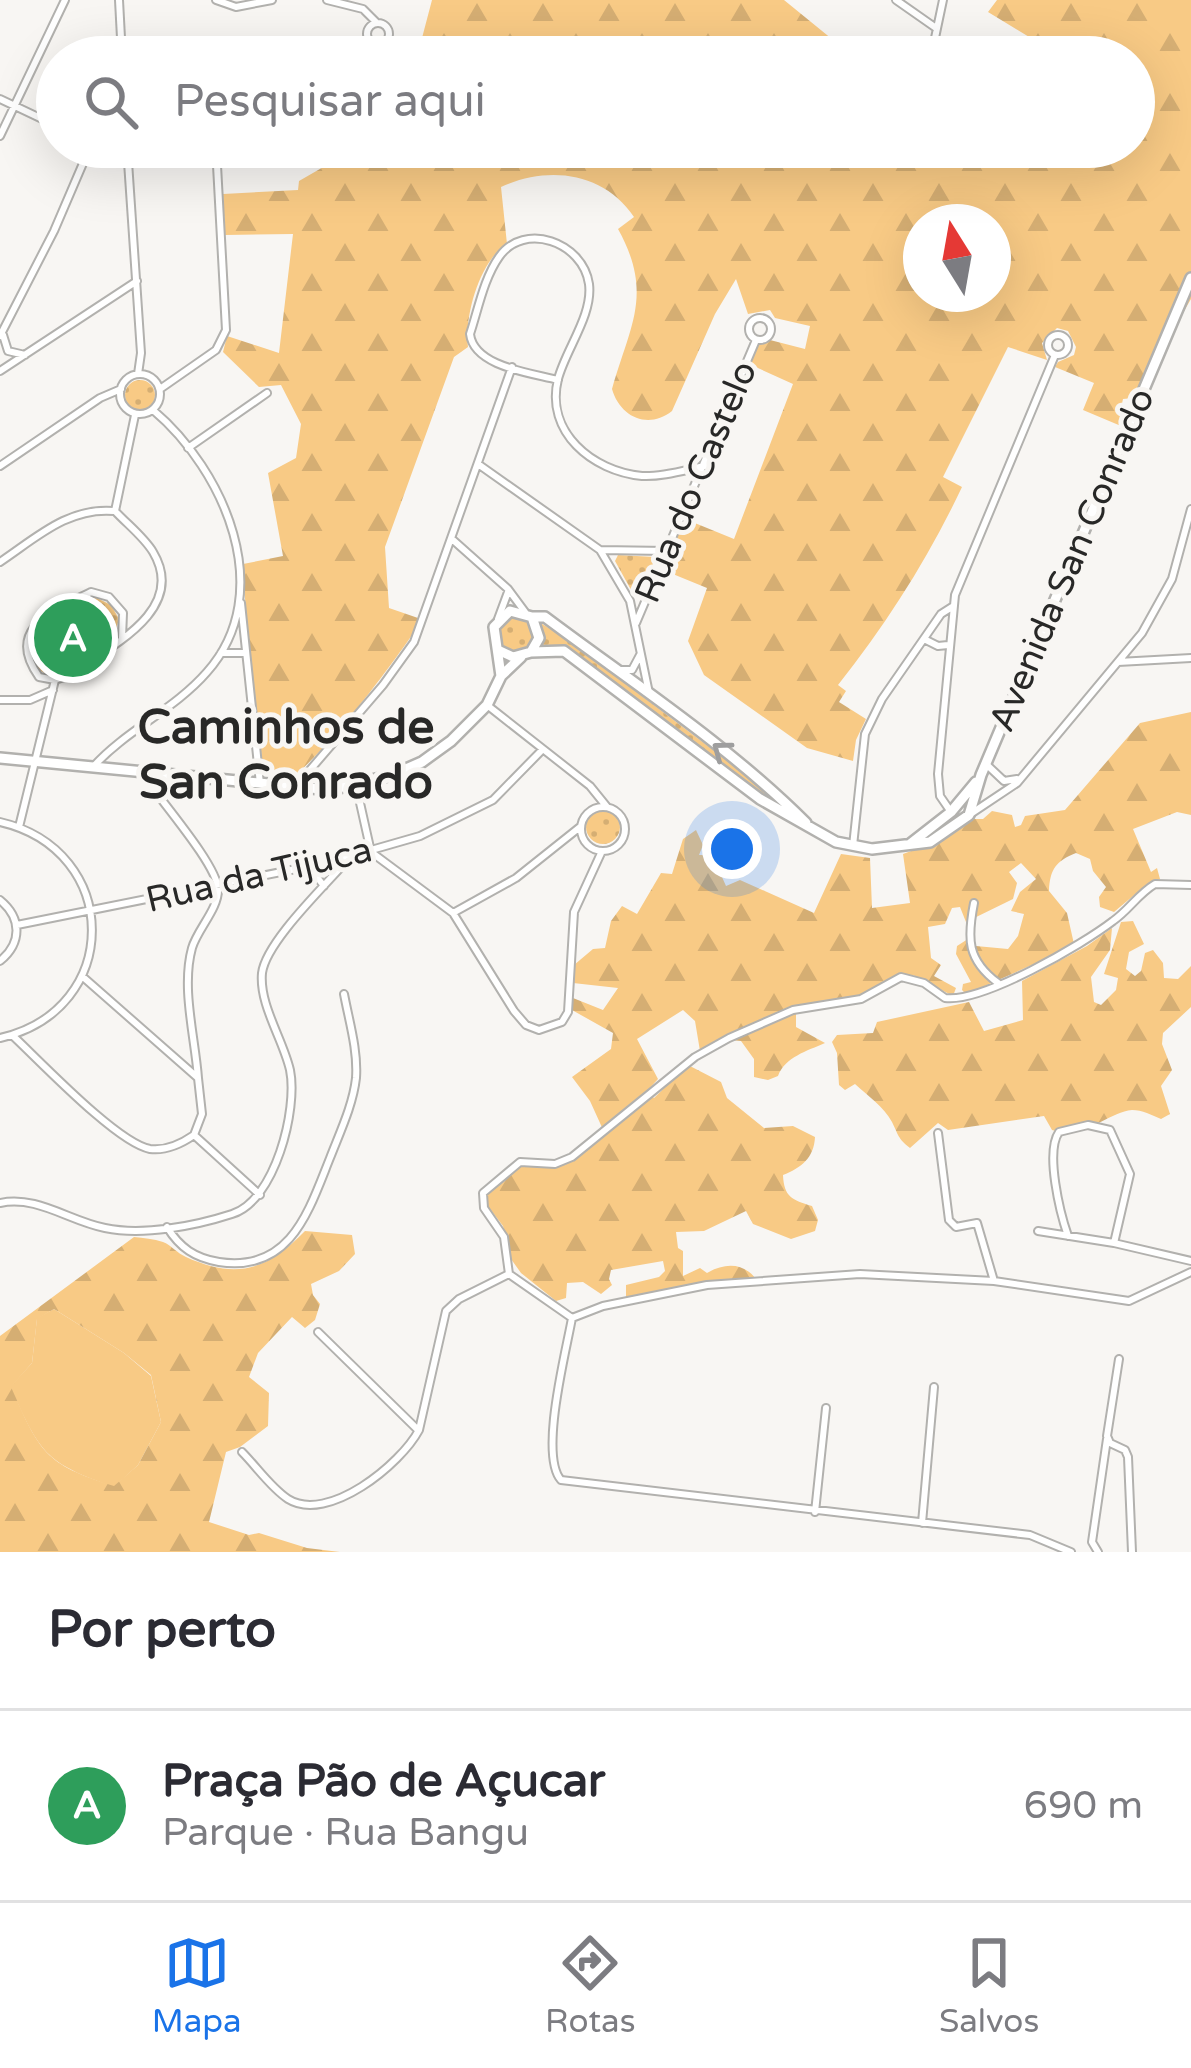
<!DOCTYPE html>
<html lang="pt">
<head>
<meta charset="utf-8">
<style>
	:root { --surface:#fff; --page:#f2f2f3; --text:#2b2b33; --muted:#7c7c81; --line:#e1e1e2; --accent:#1a73e8 }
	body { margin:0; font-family:"Varela Round",sans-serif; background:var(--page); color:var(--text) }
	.compass { position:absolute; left:903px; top:204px; width:108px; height:108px; border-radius:50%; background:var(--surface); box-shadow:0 12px 48px #0002; rotate:349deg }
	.you { position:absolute; left:732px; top:849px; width:42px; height:42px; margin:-30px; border:9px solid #fff; border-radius:50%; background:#1a73e8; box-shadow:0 0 0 18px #1a73e833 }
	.badge { display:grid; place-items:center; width:78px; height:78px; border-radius:50%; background:var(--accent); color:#fff; font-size:39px; font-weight:700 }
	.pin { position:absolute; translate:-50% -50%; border:6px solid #fff; box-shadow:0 3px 12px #0006 }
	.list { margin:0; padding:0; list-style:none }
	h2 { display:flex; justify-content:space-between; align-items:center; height:156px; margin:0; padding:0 48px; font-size:51px }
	h2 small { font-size:39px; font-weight:400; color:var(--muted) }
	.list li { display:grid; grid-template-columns:78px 1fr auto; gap:36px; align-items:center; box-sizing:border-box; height:192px; padding:0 48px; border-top:3px solid var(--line) }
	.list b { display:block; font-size:45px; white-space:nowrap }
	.list p { margin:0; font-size:39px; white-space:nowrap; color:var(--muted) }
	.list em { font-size:39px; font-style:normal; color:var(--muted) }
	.icon { flex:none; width:66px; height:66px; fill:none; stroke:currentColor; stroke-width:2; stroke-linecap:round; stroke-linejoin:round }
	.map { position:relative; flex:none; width:1191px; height:1552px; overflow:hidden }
	.search { position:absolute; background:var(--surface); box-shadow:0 12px 48px #0002; left:36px; right:36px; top:36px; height:132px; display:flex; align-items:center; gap:30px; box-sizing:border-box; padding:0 42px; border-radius:66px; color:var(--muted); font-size:45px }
	.sheet { height:348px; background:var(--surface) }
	nav { display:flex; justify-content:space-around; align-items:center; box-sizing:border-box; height:168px; border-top:3px solid var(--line); background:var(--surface); font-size:33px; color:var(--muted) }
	nav a { display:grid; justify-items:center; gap:6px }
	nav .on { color:var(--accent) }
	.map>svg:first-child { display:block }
</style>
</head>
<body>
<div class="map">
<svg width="1191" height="1552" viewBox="0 0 1191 1552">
	<defs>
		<pattern id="forest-firs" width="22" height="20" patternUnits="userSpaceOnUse" patternTransform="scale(3)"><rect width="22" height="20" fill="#f8ca85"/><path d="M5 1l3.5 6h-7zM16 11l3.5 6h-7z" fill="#d5ae73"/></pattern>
		<pattern id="park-dots" width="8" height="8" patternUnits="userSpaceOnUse" patternTransform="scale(3)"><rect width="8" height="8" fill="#f8ca85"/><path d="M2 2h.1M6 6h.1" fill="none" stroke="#d5ae73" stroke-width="1.8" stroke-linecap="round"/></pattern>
	</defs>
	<rect width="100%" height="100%" fill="#f8f6f3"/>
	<path fill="#f8ca85" d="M54 1309 124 1353 151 1376 161 1422 138 1465 114 1487C43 1462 41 1453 10 1387L32 1363 37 1318Z"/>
	<path fill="url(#forest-firs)" fill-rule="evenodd" d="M432 0H784L854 57H417Z
		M997 0H1191V299L1134 398 1123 399 1121 408 1128 411 1121 426 1083 410 1094 383 1055 367 1058 362 1074 355 1076 347 1068 331 1057 328 1042 343 1047 360 1008 347 943 477 962 487C928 559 887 623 838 685L846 691 839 702 866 719 856 740 853 761 807 748 704 675 688 641 707 588 663 570 685 519 734 539 793 384 749 364 759 342 770 340 805 349 810 326 775 318 770 310 748 314 736 279 715 314 672 411C648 430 620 417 612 389 630 325 654 294 618 229L634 217C604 172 548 165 501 187L507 244C480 260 464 316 468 347L454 357 385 547 389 608 418 618 414 632C395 661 305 783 277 784L263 767 248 650 243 564 283 556 268 473 296 458 301 424 281 385 259 387 223 352 227 336 279 353 293 234 225 235 223 194 298 190 299 181 332 162 347 147H1134V57H1045L1044 46 988 12ZM921 222H993V294H921Z
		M1191 712V815L1177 812 1133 829 1151 872 1157 868 1160 879 1145 886 1114 912 1100 907 1099 897 1106 887 1093 871 1090 859 1076 853C1056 861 1050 869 1049 891L1067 913 1074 944 1061 952 976 990 965 993 962 990 963 984 971 982 956 954 957 946 971 937 976 946 1008 949 1018 936 1024 914 1011 911 1020 892 1036 879 1021 863 1009 872 1017 883 1013 899 966 922 960 907 952 908 945 924 928 927 931 958 941 965 934 976 956 988 953 996 913 975 893 976 858 998 796 1011V1027L825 1043C807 1051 785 1057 778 1076L768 1080 754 1077V1059L741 1041 720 1039 700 1051 695 1021 683 1010 637 1039 658 1079 647 1091 654 1098 688 1065 721 1082 727 1098 764 1128 793 1126 815 1137C814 1158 801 1168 783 1175 784 1197 792 1200 812 1206L818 1220 815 1231 791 1239 753 1224 746 1211 704 1231 676 1232 678 1248 683 1251V1276L700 1268 707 1273C724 1263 743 1262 756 1279L626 1300V1285L659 1277 665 1271 663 1261 611 1270 609 1279 612 1285 601 1294 583 1282 567 1283 566 1298 556 1301 521 1273 511 1259 503 1226 487 1205 485 1195 517 1166 565 1165 605 1134 590 1101 572 1077 611 1049 613 1033 572 1010 573 998 603 1010 618 988 573 983 574 965 593 949 605 948 611 921 622 906 637 914 661 873 672 874 683 839 696 830 703 845 699 855H707L724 867 722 877 726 886 740 880 814 913 841 854 870 858 872 908 910 903 903 854 930 844 964 819H983L992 811 1012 815 1015 827 1021 825 1025 816 1065 810 1140 723Z
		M1133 921 1144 944 1129 952 1126 969 1135 976 1141 971 1145 953 1153 950 1163 963 1164 978 1178 979 1191 966V1007L1163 1033 1162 1044 1172 1070 1161 1086 1170 1114 1161 1119C1152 1115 1142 1110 1132 1110 1108 1112 1085 1140 1052 1130L1044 1116 948 1130 938 1123 910 1148C898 1139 898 1134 892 1122 884 1107 867 1095 855 1084L845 1090 839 1085 837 1053 832 1042 837 1035 873 1033 877 1022 969 1002 984 1031 1023 1020 1022 981 1087 946 1112 928 1110 950 1091 977 1094 1002 1101 1005 1116 990 1118 978 1104 974 1121 922Z
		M305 1231 352 1235 355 1254 339 1271 311 1284 313 1295 320 1304 315 1320 305 1328 292 1317 258 1353 249 1377 269 1393 268 1426 240 1447 226 1452 209 1522 249 1535 259 1533 307 1548 340 1552H0V1336L134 1237C143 1238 154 1239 163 1242 171 1245 177 1253 186 1257 237 1280 267 1270 305 1231ZM54 1309 124 1353 151 1375 161 1422 138 1465 114 1486C44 1464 40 1452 11 1387L32 1363 37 1319Z"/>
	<path fill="url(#park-dots)" d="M125 395a15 15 0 1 1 30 0a15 15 0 1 1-30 0Z
		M618 555 655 557 644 595 635 597 615 561Z
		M97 598 111 605 119 619 112 642 59 676C34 675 22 654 34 633L81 601Z
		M498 634a18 18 0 1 1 36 0a18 18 0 1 1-36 0Z
		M539 622 568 640 762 787 790 810 788 815 566 648 545 646 536 650 541 632Z
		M586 827a17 17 0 1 1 34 0a17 17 0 1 1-34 0Z"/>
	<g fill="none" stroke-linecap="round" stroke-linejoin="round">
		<g stroke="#b2b1ae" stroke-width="10">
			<path id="street" d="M119 0 122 57
				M216 0 236 7 272 0
				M327 0 363 9 376 22
				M896 0 936 28
				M367 34a11 11 0 1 1 22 0a11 11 0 1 1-22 0Z
				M335 57 368 38
				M931 57 943 0
				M0 99 57 126
				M0 136 65 0
				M127 147 141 353 138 374
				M749 329a11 11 0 1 1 22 0a11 11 0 1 1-22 0Z
				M3 335 8 351 25 355
				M1048 345a10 10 0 1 1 20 0a10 10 0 1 1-20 0Z
				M0 336 54 231 90 147
				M0 371 137 281
				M120 394a20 20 0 1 1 40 0a20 20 0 1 1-40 0Z
				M558 380C532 373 474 367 470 334 478 310 484 278 499 257 524 221 583 242 589 284 593 315 566 349 558 379 545 432 592 471 642 476 663 477 685 470 705 466
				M160 389 216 350 226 330 216 147
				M188 448 267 393
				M478 464 600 550 630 601 649 693
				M0 466 100 398 121 389
				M115 511 135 415
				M453 540 508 589 525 612
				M600 550 667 551
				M0 562C36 538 68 507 114 511
				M241 603 260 784
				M498 619 508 592
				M636 623 756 340
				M924 639 938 646 948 645
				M221 653H245
				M1118 662 1191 658
				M621 670H632L640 655
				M55 680 39 677C5 629 50 612 91 592L109 597 123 613 122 638
				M0 700H30L53 690
				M487 705 590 786 607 807
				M986 764 1004 781 1017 779
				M93 767C126 730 174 710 207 672 278 592 224 470 153 410
				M142 773C158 798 217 864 218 889 219 908 197 930 192 948 181 988 195 1037 198 1078
				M297 785 383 685 414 642 512 367
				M356 785 371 852 453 913 514 1011 526 1025 539 1030 562 1022 568 1012 574 912 602 851
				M581 829a22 22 0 1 1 44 0a22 22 0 1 1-44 0Z
				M951 812 940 796 938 774 955 595 1055 355
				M972 813 1017 783 1142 633 1172 579 1191 509
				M0 822C122 850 123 1010 0 1038
				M19 827 55 680 67 676C105 649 189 612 153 552 144 537 127 524 115 511
				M853 846 865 734 882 699 941 614 952 607
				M308 866 324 886
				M0 900C22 918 22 943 0 961
				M974 903C967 939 967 960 998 983
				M453 913 516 878 580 827
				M17 925 326 863 420 836 493 800 542 750
				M83 977 198 1078 202 1114 194 1135
				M12 1035C39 1060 117 1143 150 1149 166 1151 181 1144 194 1135
				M938 1133 949 1220 956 1227 977 1223 994 1281
				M194 1135 260 1195
				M0 1203C37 1195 69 1221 105 1228 143 1236 195 1226 232 1214 275 1201 298 1109 290 1070 283 1039 259 1005 262 973 266 941 328 883 350 857
				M167 1227C180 1248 195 1258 219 1262 291 1273 309 1210 330 1158 340 1132 353 1105 356 1078 358 1050 349 1021 344 994
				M1038 1231 1114 1243
				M1068 1236C1060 1213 1045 1152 1059 1132L1088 1125 1110 1130 1130 1174 1114 1243 1191 1261
				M509 1274 504 1237 484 1208 483 1193 520 1162 555 1164 572 1157 695 1057 729 1038 793 1010 861 999 901 977 924 983 945 998C982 1003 1082 945 1113 921 1129 910 1138 894 1155 884L1191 885
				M509 1274 572 1318
				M572 1318C566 1352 539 1455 561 1480L1030 1535 1071 1552
				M572 1318 603 1306 707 1285 860 1274 994 1281 1129 1301 1191 1272
				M318 1332 418 1430
				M1119 1359 1107 1436 1110 1443 1125 1450 1128 1457 1132 1552
				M242 1452C256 1466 271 1488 288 1499 328 1524 401 1464 419 1430L446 1311 459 1299 509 1274
				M815 1512 826 1408
				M922 1523 934 1387
				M1098 1552 1092 1542 1107 1439"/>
		</g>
		<g stroke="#b2b1ae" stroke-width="14">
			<path id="secondary" d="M532 617H545C633 683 728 745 806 823
				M498 650 513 657 531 652 539 638 532 617 510 611 494 627 501 676
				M531 652 564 651 760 799 836 842 872 849 930 842 969 815 981 775 1191 278
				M0 758 331 790 392 775 422 762 451 741 487 705 501 676 521 657
				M910 844 951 812 976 782"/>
		</g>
		<use href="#street" stroke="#fff" stroke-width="6"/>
		<use href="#secondary" stroke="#fff" stroke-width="9"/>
	</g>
	<defs><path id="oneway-chevron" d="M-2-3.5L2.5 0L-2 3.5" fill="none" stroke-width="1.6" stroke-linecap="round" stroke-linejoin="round" transform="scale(3)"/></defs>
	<use stroke="#9e9e9e" href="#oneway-chevron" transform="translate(721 750) rotate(-143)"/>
	<g text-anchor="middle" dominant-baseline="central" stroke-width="10" stroke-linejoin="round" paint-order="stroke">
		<g font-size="36" fill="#282827" stroke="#f8f6f3">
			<text transform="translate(696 482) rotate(-67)">Rua do Castelo</text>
			<text transform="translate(1072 560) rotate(-67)">Avenida San Conrado</text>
			<text transform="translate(259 875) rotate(-13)">Rua da Tijuca</text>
		</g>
		<g font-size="48" font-weight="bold" fill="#282827" stroke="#f8f6f3">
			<text x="286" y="728">Caminhos de<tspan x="286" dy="55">San Conrado</tspan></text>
		</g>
	</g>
</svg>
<svg class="compass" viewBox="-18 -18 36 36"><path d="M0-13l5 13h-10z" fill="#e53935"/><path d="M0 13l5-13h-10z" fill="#7c7c81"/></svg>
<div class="you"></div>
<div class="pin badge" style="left:73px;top:638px;background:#2e9e5b">A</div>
<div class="search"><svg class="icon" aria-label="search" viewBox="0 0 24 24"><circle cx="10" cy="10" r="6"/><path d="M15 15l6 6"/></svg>Pesquisar aqui</div>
</div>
<section class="sheet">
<h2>Por perto<small></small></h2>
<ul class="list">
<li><span class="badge" style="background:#2e9e5b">A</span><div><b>Praça Pão de Açucar</b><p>Parque · Rua Bangu</p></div><em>690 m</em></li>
</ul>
</section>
<nav>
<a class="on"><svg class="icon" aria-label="map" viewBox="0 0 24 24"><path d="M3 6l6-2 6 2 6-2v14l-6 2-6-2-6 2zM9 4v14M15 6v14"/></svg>Mapa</a>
<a><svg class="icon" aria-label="directions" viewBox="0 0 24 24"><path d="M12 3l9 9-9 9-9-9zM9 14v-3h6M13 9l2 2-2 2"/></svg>Rotas</a>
<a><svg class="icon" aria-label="saved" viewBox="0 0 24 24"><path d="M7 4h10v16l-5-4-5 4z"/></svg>Salvos</a>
</nav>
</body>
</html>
